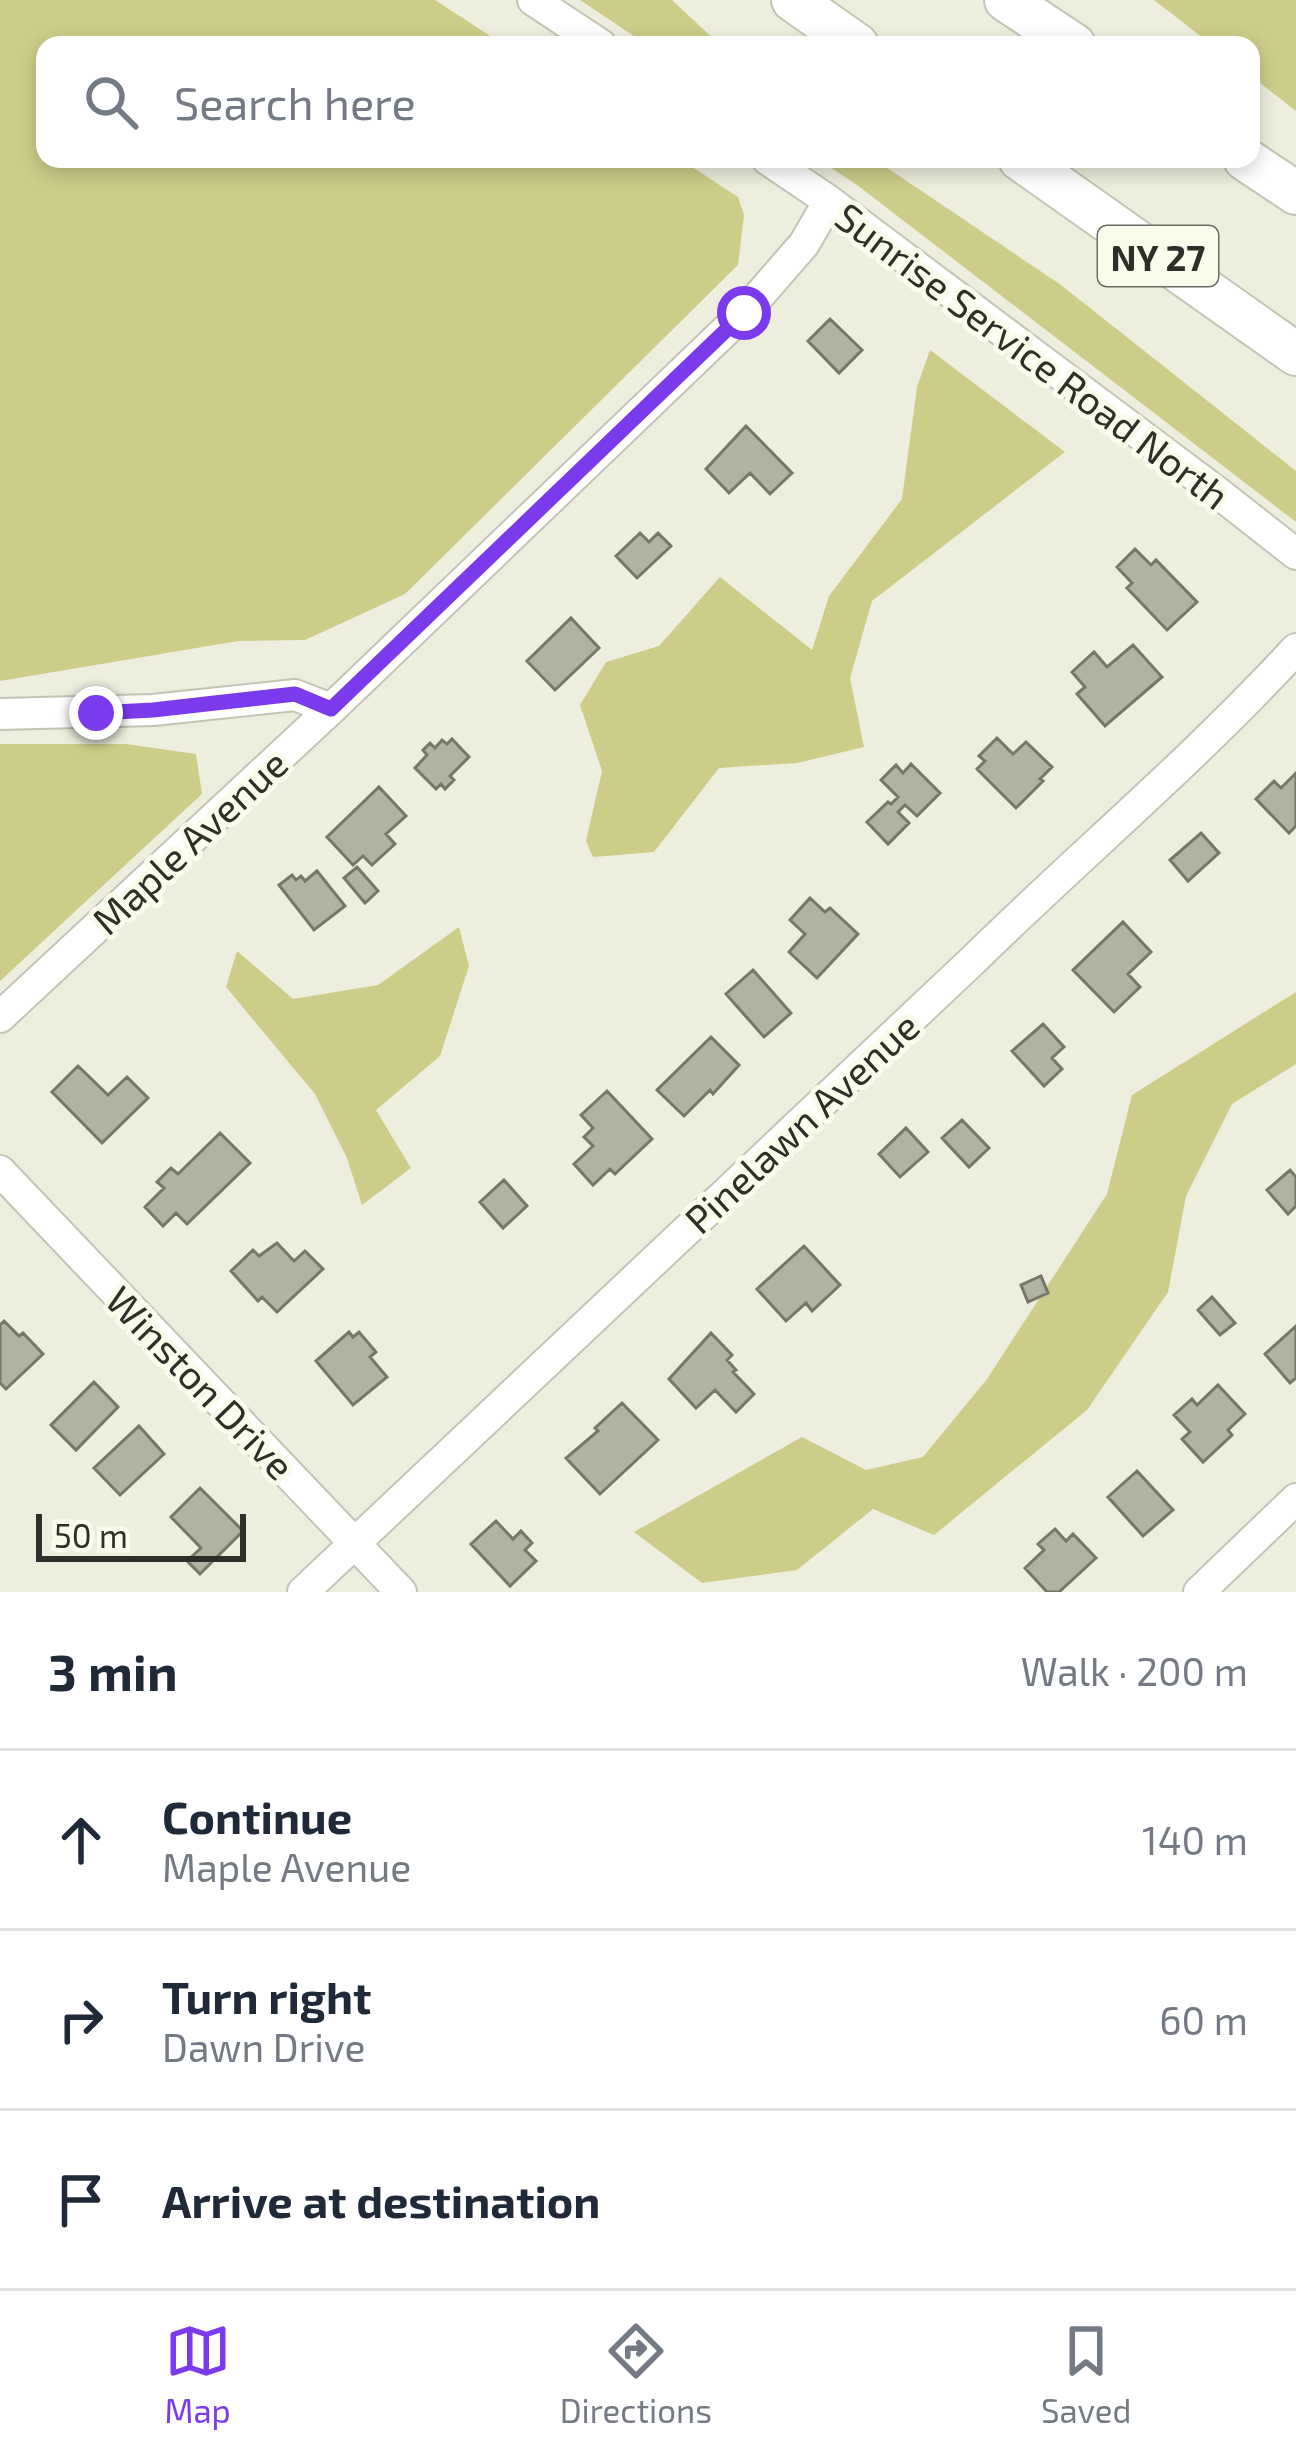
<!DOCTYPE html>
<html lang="en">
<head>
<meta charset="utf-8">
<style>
	:root { --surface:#fff; --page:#f6f6f7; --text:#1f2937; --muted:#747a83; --line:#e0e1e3; --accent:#7c3aed }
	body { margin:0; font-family:"Exo 2",sans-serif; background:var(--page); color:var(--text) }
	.scale { position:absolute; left:36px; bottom:30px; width:210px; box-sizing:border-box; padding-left:12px; border:6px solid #2f2f29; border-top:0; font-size:33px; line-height:42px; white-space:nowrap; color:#2f2f29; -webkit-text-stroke:9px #fafbea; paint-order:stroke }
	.stop { position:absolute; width:36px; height:36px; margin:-27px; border:9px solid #7c3aed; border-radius:50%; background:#fff }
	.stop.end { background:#7c3aed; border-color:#fff; box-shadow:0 3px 12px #0008 }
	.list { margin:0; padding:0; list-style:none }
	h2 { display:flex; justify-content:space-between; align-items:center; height:156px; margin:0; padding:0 48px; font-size:51px }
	h2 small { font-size:39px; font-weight:400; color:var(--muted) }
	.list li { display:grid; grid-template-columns:78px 1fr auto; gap:36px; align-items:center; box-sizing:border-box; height:180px; padding:0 48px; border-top:3px solid var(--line) }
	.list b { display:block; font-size:45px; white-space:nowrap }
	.list p { margin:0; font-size:39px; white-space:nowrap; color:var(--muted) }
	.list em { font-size:39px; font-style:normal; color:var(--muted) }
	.icon { flex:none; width:66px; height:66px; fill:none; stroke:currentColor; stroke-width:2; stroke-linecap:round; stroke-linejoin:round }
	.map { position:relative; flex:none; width:1296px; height:1592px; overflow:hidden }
	.search { position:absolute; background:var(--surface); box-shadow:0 6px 18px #0003; left:36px; right:36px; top:36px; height:132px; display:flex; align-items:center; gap:30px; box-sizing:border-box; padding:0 42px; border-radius:24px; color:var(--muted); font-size:45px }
	.sheet { height:696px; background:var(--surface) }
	nav { display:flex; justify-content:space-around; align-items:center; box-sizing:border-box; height:168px; border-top:3px solid var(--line); background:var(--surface); font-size:33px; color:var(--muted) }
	nav a { display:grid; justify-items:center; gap:6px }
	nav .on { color:var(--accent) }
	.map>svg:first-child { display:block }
</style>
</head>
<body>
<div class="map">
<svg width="1296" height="1592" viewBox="0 0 1296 1592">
	<rect width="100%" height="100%" fill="#edeedd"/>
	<path fill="#cccd89" d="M0 0H435L504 45H45V159H680L738 197 744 215 738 265 405 594 305 640 238 641 0 681Z
		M580 0H672L720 45H647Z
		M1154 0H1296V111L1251 76V45H1212Z
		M818 159H874L1061 285 1296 471V522L857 185Z
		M930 350 1065 452 872 601 850 678 864 747 797 763 719 768 654 852 593 857 586 841 602 771 580 705 606 662 659 646 720 577 812 650 829 596 902 499 917 387Z
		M0 744H126L196 754 202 794 0 981Z
		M459 927 469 966 440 1056 376 1110 411 1168 362 1205 347 1158 315 1094 226 987 237 951 293 999 378 985Z
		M1296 992V1064L1232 1104 1186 1196 1168 1292 1087 1410 934 1535 873 1509 797 1570 702 1583 634 1532 802 1437 866 1470 923 1457 987 1379 1107 1194 1132 1095Z"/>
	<path fill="#b2b2a3" stroke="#767768" stroke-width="3" d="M830 319 862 350 839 373 808 341Z
		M746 426 792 473 770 494 750 473 729 493 706 469Z
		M640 533 649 542 658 533 671 546 637 578 616 556Z
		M1135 549 1151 565 1156 560 1197 602 1167 630 1127 588 1132 583 1117 567Z
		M571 618 599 648 555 690 527 661Z
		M1133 645 1162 677 1105 726 1077 694 1085 687 1072 672 1094 652 1107 667Z
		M997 738 1013 754 1026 742 1052 767 1040 779 1043 781 1016 808 977 769 985 761 979 756Z
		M452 739 469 757 450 776 454 780 445 789 441 784 436 789 415 768 427 755 423 750 430 743 435 748 442 740 447 744Z
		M911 764 940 793 917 816 905 805 898 812 909 823 888 844 867 822 888 802 891 804 898 797 881 780 896 765 903 773Z
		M1296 773V826L1289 833 1256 799 1274 781 1281 788Z
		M379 787 406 816 386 834 395 844 372 865 363 856 353 865 327 837Z
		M1201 833 1219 853 1188 881 1170 860Z
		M357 867 378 891 365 903 344 878Z
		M317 871 345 906 314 930 279 885 292 875 296 880 301 876 305 881Z
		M810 898 825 912 830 908 858 934 817 978 789 952 805 934 790 920Z
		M1123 922 1151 952 1128 974 1140 987 1114 1012 1073 970Z
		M753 970 791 1013 764 1037 726 994Z
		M1043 1024 1064 1047 1052 1058 1062 1069 1044 1086 1012 1051Z
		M711 1037 739 1065 713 1094 710 1090 684 1116 657 1090Z
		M78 1066 108 1095 127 1077 148 1098 102 1143 52 1092Z
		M607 1091 652 1139 615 1174 610 1169 593 1185 574 1164 593 1146 584 1137 593 1128 581 1115Z
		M962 1120 989 1148 969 1167 942 1138Z
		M906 1128 928 1152 900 1177 879 1154Z
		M220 1133 250 1163 187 1224 176 1213 163 1226 145 1207 164 1188 157 1182 171 1168 178 1174Z
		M1290 1170 1296 1177V1206L1288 1214 1267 1190Z
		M504 1180 527 1206 503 1228 480 1202Z
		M277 1243 294 1261 305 1251 323 1269 277 1312 262 1297 258 1301 231 1271 253 1250 259 1256Z
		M804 1246 840 1285 812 1311 806 1303 786 1321 757 1289Z
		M1041 1276 1048 1293 1028 1302 1021 1285Z
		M1212 1297 1235 1323 1220 1335 1198 1310Z
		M4 1321 19 1336 23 1333 43 1354 6 1389 0 1383V1325Z
		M1296 1326V1378L1290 1383 1265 1354Z
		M349 1332 353 1337 359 1332 376 1352 370 1357 387 1377 353 1405 316 1361Z
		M711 1333 732 1355 727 1360 736 1370 733 1372 754 1394 736 1412 715 1390 696 1408 669 1379Z
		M94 1382 118 1407 76 1450 51 1425Z
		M1218 1385 1245 1414 1228 1430 1232 1435 1203 1462 1182 1439 1190 1432 1174 1415 1192 1399 1197 1405Z
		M622 1403 658 1440 600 1494 566 1458 598 1431 595 1428Z
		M139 1426 164 1454 120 1495 94 1468Z
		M1137 1471 1173 1510 1143 1536 1108 1497Z
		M200 1488 243 1531 200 1574 187 1561 201 1548 171 1517Z
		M496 1521 513 1539 521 1531 532 1543 525 1550 536 1561 510 1586 471 1544Z
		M1055 1529 1066 1541 1073 1534 1096 1558 1059 1592H1047L1025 1568 1044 1550 1038 1544Z"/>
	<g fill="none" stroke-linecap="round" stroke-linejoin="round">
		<g stroke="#c4c4b4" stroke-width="34">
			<path id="minor" d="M533 0 601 45
				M767 159 829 201 1217 492 1296 554
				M0 714 153 710 295 695 331 709
				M0 1017 331 709 744 313 804 244 829 201
				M0 1171 401 1592
				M303 1592 969 964C1077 858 1194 760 1296 649
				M1199 1592 1296 1499"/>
		</g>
		<g stroke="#c4c4b4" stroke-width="46">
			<path id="highway" d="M793 0 857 45
				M1006 0 1074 45
				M1020 159 1296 354
				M1245 159 1296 193"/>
		</g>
		<use href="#minor" stroke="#fff" stroke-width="30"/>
		<use href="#highway" stroke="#fff" stroke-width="42"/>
	</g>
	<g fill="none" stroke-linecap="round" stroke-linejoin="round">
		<path stroke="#7c3aed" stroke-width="15" d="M96 713 153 710 295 694 331 709 744 313"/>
	</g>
	<g text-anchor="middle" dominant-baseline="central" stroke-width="10" stroke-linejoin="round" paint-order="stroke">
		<rect fill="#fafbea" stroke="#6c6c63" stroke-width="3" x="1098" y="226" width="120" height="60" rx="9"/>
		<g font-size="36" font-weight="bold" fill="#2f2f29">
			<text x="1158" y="256">NY 27</text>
		</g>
		<g font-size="39" fill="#2f2f29" stroke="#fafbea">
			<text transform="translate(1033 355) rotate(37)">Sunrise Service Road North</text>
			<text transform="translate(189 841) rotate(-43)">Maple Avenue</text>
			<text transform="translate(801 1122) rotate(-43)">Pinelawn Avenue</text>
			<text transform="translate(201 1382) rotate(46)">Winston Drive</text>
		</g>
	</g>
</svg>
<div class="scale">50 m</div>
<div class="stop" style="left:744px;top:313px"></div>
<div class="stop end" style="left:96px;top:713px"></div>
<div class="search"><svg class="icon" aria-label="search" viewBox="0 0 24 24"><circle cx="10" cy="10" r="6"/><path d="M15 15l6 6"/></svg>Search here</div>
</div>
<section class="sheet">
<h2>3 min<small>Walk · 200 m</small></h2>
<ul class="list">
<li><svg class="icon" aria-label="ahead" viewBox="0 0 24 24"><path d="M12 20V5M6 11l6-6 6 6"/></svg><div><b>Continue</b><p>Maple Avenue</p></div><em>140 m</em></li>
<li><svg class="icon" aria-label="right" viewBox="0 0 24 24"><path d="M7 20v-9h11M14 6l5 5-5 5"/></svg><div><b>Turn right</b><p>Dawn Drive</p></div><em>60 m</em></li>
<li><svg class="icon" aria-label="arrive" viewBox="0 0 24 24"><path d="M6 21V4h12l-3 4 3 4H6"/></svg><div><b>Arrive at destination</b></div></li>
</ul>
</section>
<nav>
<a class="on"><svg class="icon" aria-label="map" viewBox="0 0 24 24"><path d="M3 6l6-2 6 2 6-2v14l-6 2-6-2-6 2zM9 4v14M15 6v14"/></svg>Map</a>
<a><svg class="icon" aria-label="directions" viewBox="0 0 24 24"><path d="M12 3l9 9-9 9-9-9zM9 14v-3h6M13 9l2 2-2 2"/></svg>Directions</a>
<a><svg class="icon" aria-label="saved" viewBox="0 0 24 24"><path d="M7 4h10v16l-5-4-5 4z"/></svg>Saved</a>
</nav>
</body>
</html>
